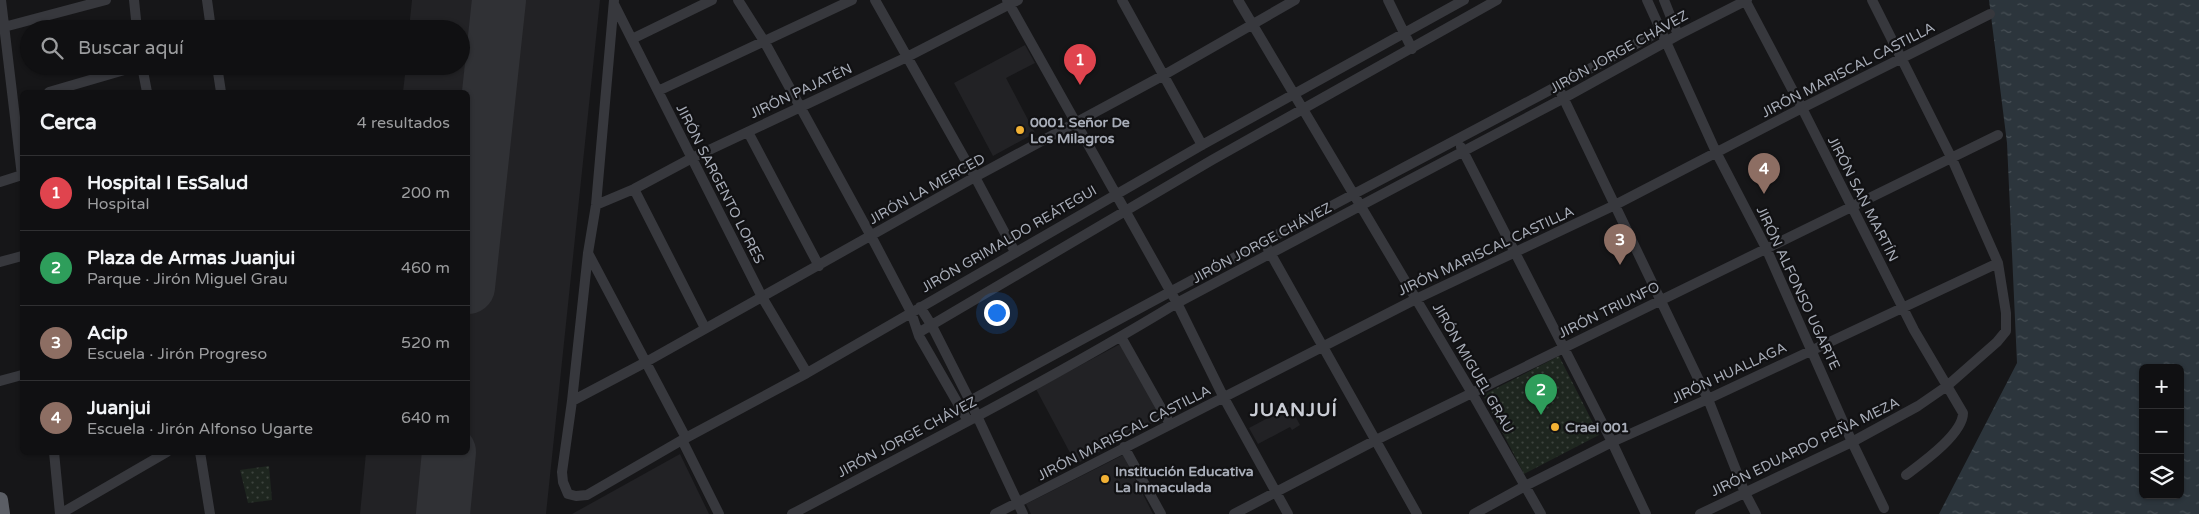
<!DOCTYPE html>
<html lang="es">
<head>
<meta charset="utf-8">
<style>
	:root { --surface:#101012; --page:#19191b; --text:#f1f3f6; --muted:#9c9d9f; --line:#303032; --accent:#d93025 }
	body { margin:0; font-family:"Varela Round",sans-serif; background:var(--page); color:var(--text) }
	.controls { position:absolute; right:15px; bottom:15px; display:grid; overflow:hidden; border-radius:8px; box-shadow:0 1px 4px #0004 }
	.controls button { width:45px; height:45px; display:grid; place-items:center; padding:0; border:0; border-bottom:1px solid var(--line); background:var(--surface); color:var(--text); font:25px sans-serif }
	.you { position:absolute; left:996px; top:312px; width:18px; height:18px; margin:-12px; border:4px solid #fff; border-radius:50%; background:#1a73e8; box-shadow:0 0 0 8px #1a73e833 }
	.badge { display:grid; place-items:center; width:32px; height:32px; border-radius:50%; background:var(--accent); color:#fff; font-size:16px; font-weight:700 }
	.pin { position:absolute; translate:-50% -41px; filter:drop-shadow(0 1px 2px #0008) }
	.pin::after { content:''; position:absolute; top:26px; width:18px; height:15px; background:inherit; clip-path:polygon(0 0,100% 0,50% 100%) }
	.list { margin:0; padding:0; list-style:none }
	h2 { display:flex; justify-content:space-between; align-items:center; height:65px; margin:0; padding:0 20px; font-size:21px }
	h2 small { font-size:16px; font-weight:400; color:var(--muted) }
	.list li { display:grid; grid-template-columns:32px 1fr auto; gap:15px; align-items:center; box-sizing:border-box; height:75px; padding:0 20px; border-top:1px solid var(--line) }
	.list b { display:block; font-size:19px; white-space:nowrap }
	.list p { margin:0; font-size:16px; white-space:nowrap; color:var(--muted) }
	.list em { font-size:16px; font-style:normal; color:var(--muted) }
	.icon { flex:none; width:28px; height:28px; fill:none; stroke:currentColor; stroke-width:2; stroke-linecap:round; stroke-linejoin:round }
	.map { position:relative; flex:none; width:2199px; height:514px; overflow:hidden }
	.search { position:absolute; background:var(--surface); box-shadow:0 1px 4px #0004; left:20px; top:20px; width:450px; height:55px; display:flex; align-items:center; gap:12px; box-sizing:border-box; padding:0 18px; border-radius:28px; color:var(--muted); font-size:19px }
	.panel { position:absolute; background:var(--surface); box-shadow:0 1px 4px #0004; left:20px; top:90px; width:450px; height:365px; border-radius:8px }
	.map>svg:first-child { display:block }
</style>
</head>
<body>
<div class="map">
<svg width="2199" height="514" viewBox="0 0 2199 514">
	<defs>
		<pattern id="park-dots" width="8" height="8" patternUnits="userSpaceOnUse" patternTransform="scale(1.25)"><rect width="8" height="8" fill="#1e261f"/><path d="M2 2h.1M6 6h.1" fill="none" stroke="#3c433d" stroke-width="1.8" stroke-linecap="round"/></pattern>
		<pattern id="water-ripples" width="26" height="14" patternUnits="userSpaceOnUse" patternTransform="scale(1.25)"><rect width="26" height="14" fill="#2c353c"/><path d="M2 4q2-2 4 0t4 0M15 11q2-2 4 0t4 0" fill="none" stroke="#485056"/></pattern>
	</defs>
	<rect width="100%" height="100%" fill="#161618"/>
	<path fill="#222225" d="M412 0H600L546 514H360L366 453 468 452V92H403L406 66H461V29H409Z
		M1025 45 1035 63 1006 78 1035 133 993 156 954 83Z
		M1122 343 1162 418 1076 464 1036 389Z
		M1290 406 1300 425 1292 430 1290 427 1258 444 1249 428Z
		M680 454 709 514H572Z
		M1123 455 1153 514H1031L1026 504Z"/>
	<path fill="url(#park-dots)" d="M1559 356 1599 435 1524 474 1483 395Z
		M269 466 272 500 248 503 240 470Z"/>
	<path fill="url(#water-ripples)" fill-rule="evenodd" d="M1989 0H2199V514H1939L2017 363 2007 143ZM2143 368H2180V495H2143Z"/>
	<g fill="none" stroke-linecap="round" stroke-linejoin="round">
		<path stroke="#303135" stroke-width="54" d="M468 287 499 0
			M443 514 449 452"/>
		<path stroke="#37383d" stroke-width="10" d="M1 0 22 176
			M134 0 137 29
			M207 0 211 29
			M614 0 596 205 588 253 572 401 562 472 563 482 568 494 576 496 587 495 682 440 807 373 1202 145 1464 0
			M738 0 764 41 871 236 911 312 919 336 968 421
			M875 0 975 177 1015 252
			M1007 0 1177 303 1224 398 1288 514
			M1122 0 1202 145
			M1238 0 1472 393 1541 514
			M1388 0 1412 49
			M1647 0 1716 152 1766 248 1852 442 1884 508
			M1664 0 1678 35
			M1745 0 1802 108 1914 330 1963 413C1963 434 1922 463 1906 475
			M614 4 762 297 807 373
			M4 27 106 0
			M632 39 712 0
			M142 66 147 92
			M217 66 221 92
			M658 91 852 0
			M49 92 138 66
			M1561 93 1708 399 1745 493 1756 514
			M748 132 819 266
			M1461 147 1612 442 1646 514
			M0 182 22 175
			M634 189 705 328
			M596 205 634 189 692 158 907 57 1018 0
			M1268 249 1417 514
			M588 253 686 438
			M0 262 22 256
			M920 307 932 326 970 401 1023 514
			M918 333 1212 160 1497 0
			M1121 337 1170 424
			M0 381 22 375
			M572 401 646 362 975 177 1164 75 1295 0
			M959 407C1190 278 1427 157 1660 31
			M682 440 719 514
			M1124 447 1161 514
			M54 452 60 514 167 452
			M200 452 210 514
			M792 514C921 446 1052 379 1177 303L1564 98 1678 35 1747 0
			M995 514 1416 299 1615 205 1802 108 1990 14
			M1234 514 1374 441 1998 135
			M1474 514 1525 486 1612 442 1708 399 1998 263
			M1700 514 1852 442 1918 406 1947 386 1997 342 2006 331V313L1998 263 1952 159 1872 0"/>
		<path stroke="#5b5e65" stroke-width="16" d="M0 500 2 514"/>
	</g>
	<g fill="#f2b134" stroke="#111113" stroke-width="2">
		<circle cx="1020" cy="130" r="5"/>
		<circle cx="1555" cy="427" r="5"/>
		<circle cx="1105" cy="479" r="5"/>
	</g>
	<g text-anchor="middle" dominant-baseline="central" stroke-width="4.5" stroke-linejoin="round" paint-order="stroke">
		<g font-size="14" fill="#a8adb8" stroke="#111113">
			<text transform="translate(1619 52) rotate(-29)">JIRÓN JORGE CHÁVEZ</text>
			<text transform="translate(1848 70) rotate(-27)">JIRÓN MARISCAL CASTILLA</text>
			<text transform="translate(801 91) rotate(-25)">JIRÓN PAJATÉN</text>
			<text transform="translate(720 184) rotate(63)">JIRÓN SARGENTO LORES</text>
			<text transform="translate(927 189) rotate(-29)">JIRÓN LA MERCED</text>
			<text transform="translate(1863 199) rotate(63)">JIRÓN SAN MARTÍN</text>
			<text transform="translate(1009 239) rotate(-30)">JIRÓN GRIMALDO REÁTEGUI</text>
			<text transform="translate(1262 243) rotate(-28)">JIRÓN JORGE CHÁVEZ</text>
			<text transform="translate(1486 251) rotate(-25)">JIRÓN MARISCAL CASTILLA</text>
			<text transform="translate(1798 288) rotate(65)">JIRÓN ALFONSO UGARTE</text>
			<text transform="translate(1609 310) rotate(-26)">JIRÓN TRIUNFO</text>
			<text transform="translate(1473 368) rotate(60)">JIRÓN MIGUEL GRAU</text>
			<text transform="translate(1729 373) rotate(-25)">JIRÓN HUALLAGA</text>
			<text transform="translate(1124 433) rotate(-27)">JIRÓN MARISCAL CASTILLA</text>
			<text transform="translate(907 437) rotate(-28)">JIRÓN JORGE CHÁVEZ</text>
			<text transform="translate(1805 447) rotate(-26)">JIRÓN EDUARDO PEÑA MEZA</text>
		</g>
		<g font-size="14" font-weight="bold" fill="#a8adb8" stroke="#111113" text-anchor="start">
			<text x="1030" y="122">0001 Señor De<tspan x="1030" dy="16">Los Milagros</tspan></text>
			<text x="1565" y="427">Craei 001</text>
			<text x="1115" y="471">Institución Educativa<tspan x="1115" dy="16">La Inmaculada</tspan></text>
		</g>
		<g font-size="19" font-weight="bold" letter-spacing="1" fill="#c9ccd4" stroke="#111113">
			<text x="1294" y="410">JUANJUÍ</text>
		</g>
	</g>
</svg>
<div class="controls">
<button>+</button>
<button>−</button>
<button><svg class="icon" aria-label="layers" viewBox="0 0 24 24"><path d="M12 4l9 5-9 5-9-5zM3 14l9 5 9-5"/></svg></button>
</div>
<div class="you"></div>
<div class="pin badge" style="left:1080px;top:85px;background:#e0444e">1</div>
<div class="pin badge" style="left:1541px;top:415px;background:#2e9e5b">2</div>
<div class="pin badge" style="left:1620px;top:265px;background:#8d6e63">3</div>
<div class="pin badge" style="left:1764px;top:194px;background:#8d6e63">4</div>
<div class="search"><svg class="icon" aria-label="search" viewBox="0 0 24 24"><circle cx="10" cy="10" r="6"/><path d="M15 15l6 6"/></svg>Buscar aquí</div>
<section class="panel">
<h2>Cerca<small>4 resultados</small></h2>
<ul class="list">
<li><span class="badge" style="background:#e0444e">1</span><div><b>Hospital I EsSalud</b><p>Hospital</p></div><em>200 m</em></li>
<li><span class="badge" style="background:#2e9e5b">2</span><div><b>Plaza de Armas Juanjui</b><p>Parque · Jirón Miguel Grau</p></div><em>460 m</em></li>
<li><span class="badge" style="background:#8d6e63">3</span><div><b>Acip</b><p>Escuela · Jirón Progreso</p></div><em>520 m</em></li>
<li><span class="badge" style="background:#8d6e63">4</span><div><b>Juanjui</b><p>Escuela · Jirón Alfonso Ugarte</p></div><em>640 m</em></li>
</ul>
</section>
</div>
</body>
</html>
